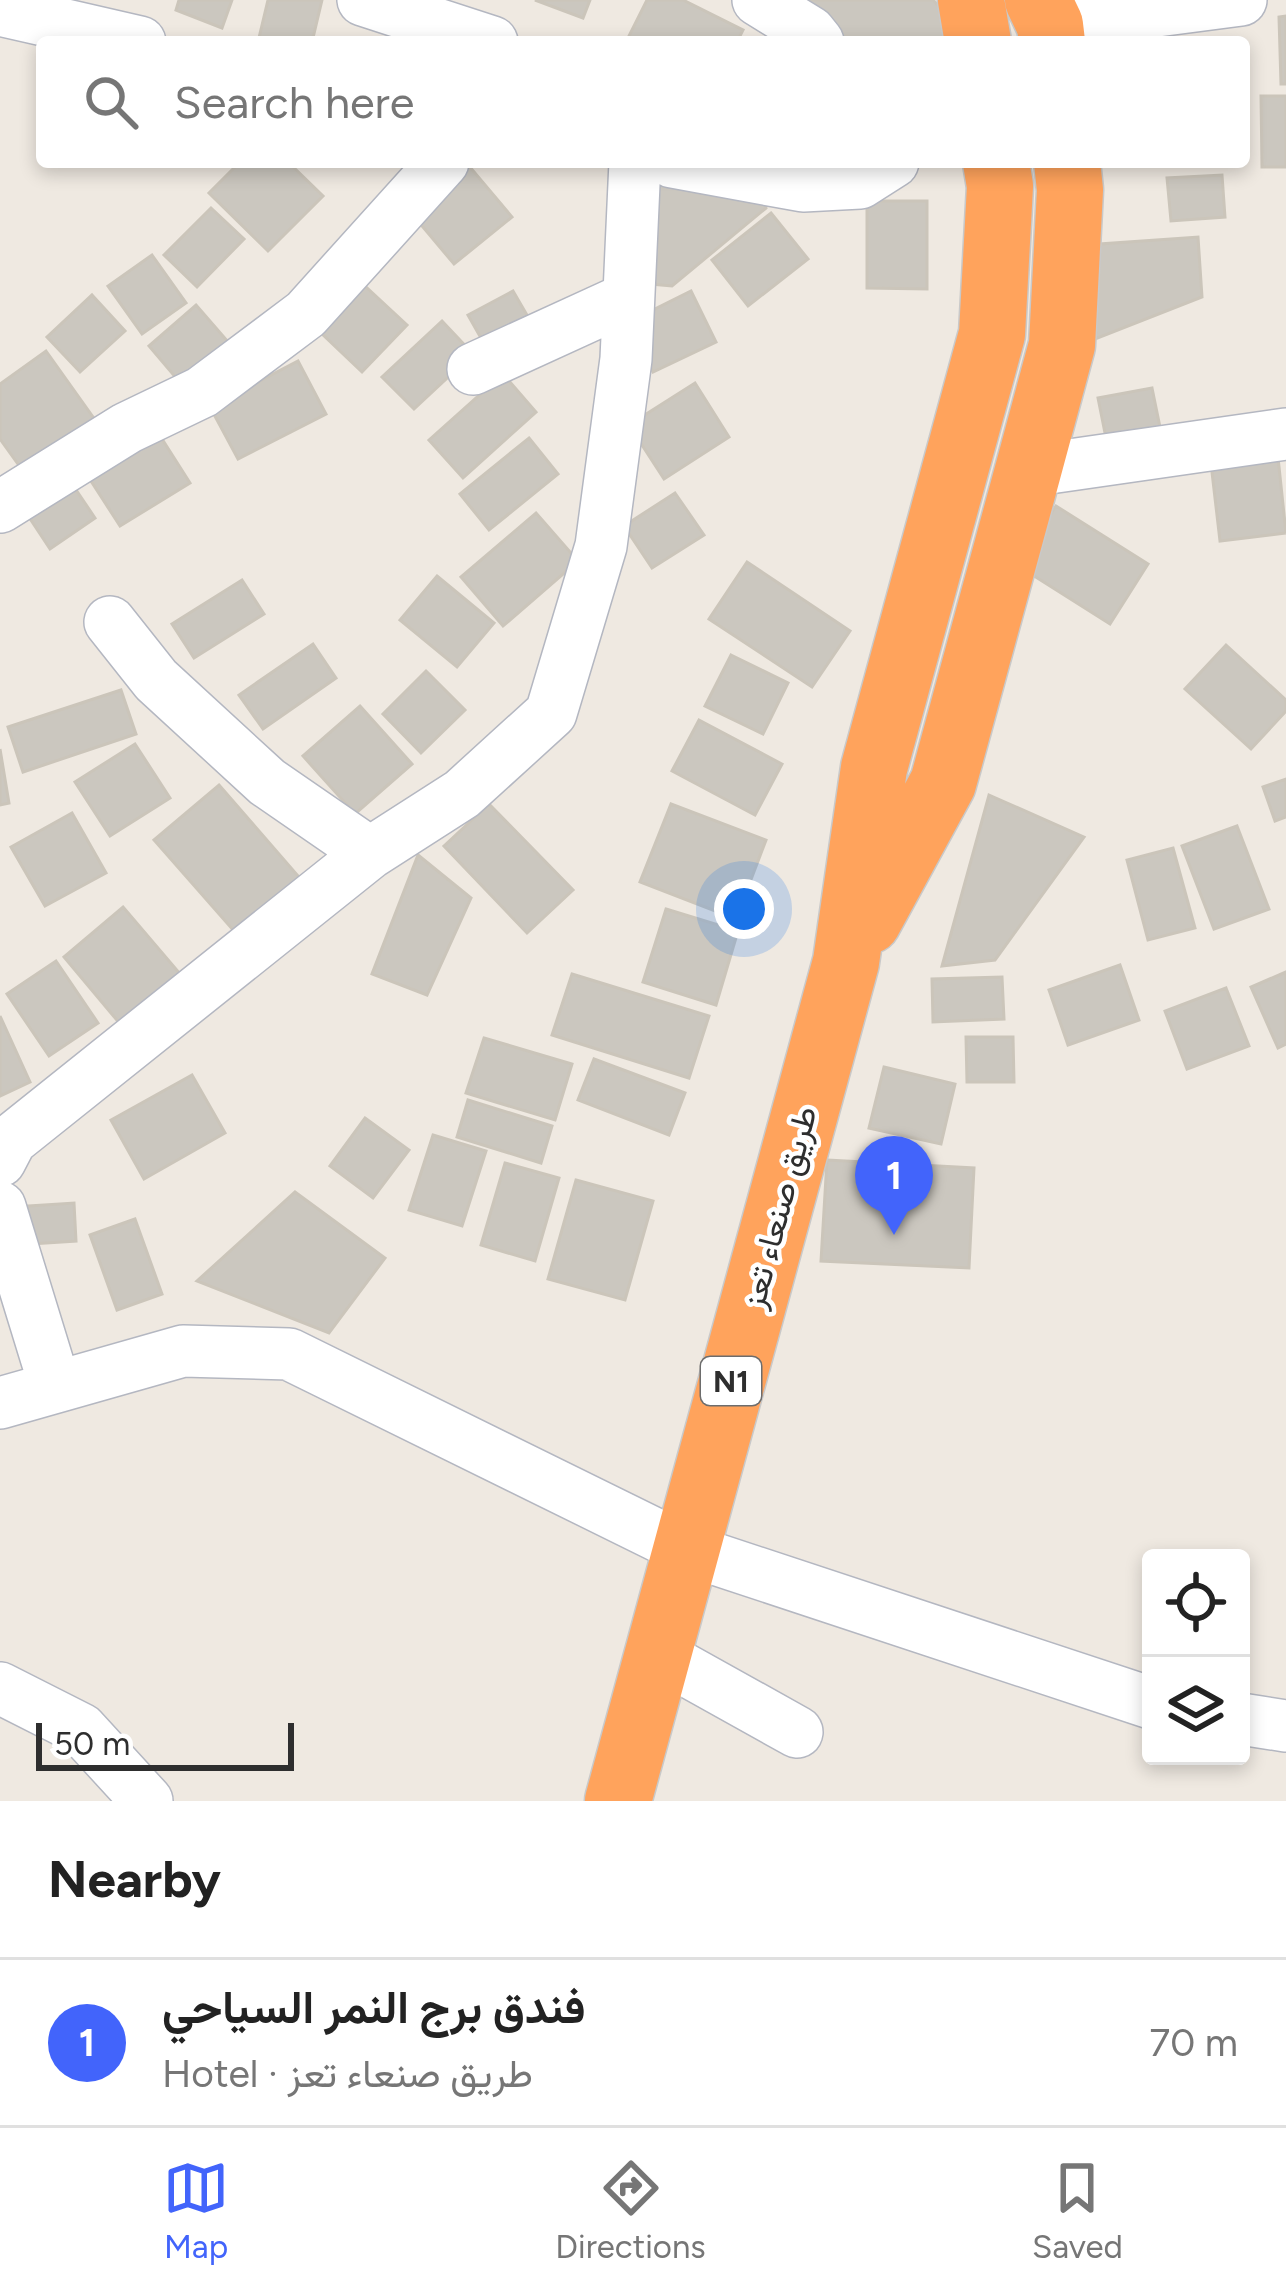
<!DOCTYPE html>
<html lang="en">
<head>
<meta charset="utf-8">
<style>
	:root { --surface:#fff; --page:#f6f6f6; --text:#222; --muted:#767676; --line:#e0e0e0; --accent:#4264fb }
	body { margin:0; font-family:Figtree,Vazirmatn,sans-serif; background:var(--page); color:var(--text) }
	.controls { position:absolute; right:36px; bottom:36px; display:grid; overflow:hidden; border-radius:12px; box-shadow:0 6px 18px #0003 }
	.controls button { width:108px; height:108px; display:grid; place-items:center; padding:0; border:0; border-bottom:3px solid var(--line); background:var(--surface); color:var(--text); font:60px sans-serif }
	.scale { position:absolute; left:36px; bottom:30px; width:258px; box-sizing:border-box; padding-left:12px; border:6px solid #2e2e2e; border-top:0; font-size:33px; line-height:42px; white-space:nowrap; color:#2e2e2e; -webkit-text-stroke:9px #fff; paint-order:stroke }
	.you { position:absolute; left:744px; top:909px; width:42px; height:42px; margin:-30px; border:9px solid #fff; border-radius:50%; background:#1a73e8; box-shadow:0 0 0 18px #1a73e833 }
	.badge { display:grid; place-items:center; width:78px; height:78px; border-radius:50%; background:var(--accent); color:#fff; font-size:39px; font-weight:700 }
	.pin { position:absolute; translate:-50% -99px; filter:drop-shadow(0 3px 6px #0008) }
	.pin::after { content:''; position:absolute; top:63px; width:42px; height:36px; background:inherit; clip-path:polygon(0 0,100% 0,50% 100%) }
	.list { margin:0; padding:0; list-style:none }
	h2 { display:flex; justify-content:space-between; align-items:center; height:156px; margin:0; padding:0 48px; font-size:51px }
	h2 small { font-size:39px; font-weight:400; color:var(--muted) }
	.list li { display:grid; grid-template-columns:78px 1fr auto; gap:36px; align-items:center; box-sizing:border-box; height:168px; padding:0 48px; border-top:3px solid var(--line) }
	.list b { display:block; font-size:45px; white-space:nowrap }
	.list p { margin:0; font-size:39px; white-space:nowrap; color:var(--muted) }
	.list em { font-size:39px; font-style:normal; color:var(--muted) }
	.icon { flex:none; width:66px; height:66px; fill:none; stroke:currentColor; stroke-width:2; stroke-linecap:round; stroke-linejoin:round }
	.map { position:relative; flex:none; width:1286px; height:1801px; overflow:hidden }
	.search { position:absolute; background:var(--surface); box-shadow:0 6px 18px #0003; left:36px; right:36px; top:36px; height:132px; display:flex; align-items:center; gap:30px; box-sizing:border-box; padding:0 42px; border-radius:12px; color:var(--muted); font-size:45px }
	.sheet { height:324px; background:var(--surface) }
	nav { display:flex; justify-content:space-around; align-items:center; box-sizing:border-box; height:168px; border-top:3px solid var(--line); background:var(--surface); font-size:33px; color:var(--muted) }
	nav a { display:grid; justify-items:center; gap:6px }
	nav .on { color:var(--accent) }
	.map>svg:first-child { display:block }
</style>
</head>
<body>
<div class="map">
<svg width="1286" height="1801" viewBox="0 0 1286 1801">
	<rect width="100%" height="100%" fill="#efe9e1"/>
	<path fill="#cbc7bf" stroke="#cbc5ba" stroke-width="3" d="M179 0H232L222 28 176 10Z
		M268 0H322L312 42H258Z
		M535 0H590L583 18Z
		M647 0H683L743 30 737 42H626Z
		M794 0H933L957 26 939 42H832Z
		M1286 16V84H1281L1279 17Z
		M1261 96H1286V167H1262Z
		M240 162H288L323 196 268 251 209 193Z
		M469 166 512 217 454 264 412 214Z
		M661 175 763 185 766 208 672 286 637 283Z
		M1222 175 1225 217 1171 221 1167 178Z
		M867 201H927V289L867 288Z
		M211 208 244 239 197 287 164 255Z
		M771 213 808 259 748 306 712 260Z
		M1198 237 1202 297 1090 341 1100 244Z
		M152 255 186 303 142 334 108 286Z
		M365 286 407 325 362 372 321 333Z
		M513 291 535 329 490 354 468 315Z
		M691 291 716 342 653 372 629 322Z
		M92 295 125 331 80 372 47 337Z
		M196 305 236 351 188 392 149 346Z
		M442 321 473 354 414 409 382 377Z
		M46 351 100 427 28 478 0 439V384Z
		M298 361 326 414 238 459 210 407Z
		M503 374 536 412 463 478 429 440Z
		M695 383 729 437 664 479 629 425Z
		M1152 388 1161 432 1107 443 1098 398Z
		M150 420 190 483 120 526 80 464Z
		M529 438 558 474 489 530 460 494Z
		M1277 448 1286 533 1220 541 1210 455Z
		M66 475 95 518 50 549 21 505Z
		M675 493 704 535 652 568 624 526Z
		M1056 506 1148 564 1110 624 1017 565Z
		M536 513 578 561 503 626 461 577Z
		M747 562 850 631 812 687 709 619Z
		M437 576 494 623 457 667 400 620Z
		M242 580 264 614 194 658 172 624Z
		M313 644 336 678 263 729 239 695Z
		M1226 645 1286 700V711L1251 749 1185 689Z
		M731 655 788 683 763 734 705 706Z
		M426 671 465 710 421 753 383 714Z
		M121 690 136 734 23 772 8 727Z
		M360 706 412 764 355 814 303 756Z
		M699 720 782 764 755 815 672 771Z
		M135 744 170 798 110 836 75 782Z
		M0 749 9 803 0 805Z
		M1286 779V817L1275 821 1263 787Z
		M219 785 305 884 241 939 154 840Z
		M989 795 1084 837 995 960 942 966Z
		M489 804 573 890 527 933 444 846Z
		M671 804 766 840 736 919 640 882Z
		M72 813 106 873 45 906 11 847Z
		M1237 826 1269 909 1214 929 1182 846Z
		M1173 848 1195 928 1148 940 1127 860Z
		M418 855 471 898 427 995 372 974Z
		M123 907 181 975 121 1025 64 957Z
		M666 909 738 931 716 1005 643 982Z
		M56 961 98 1023 49 1056 7 994Z
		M1120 965 1139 1020 1068 1045 1049 990Z
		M1286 972V1044L1278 1048 1251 987Z
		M572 974 709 1016 689 1078 552 1035Z
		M1002 977 1004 1019 933 1022 932 979Z
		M1226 988 1249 1046 1187 1069 1165 1011Z
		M0 1016 30 1082 0 1096Z
		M966 1037H1013L1014 1082H967Z
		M484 1038 572 1064 555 1120 466 1093Z
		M594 1059 685 1093 669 1135 578 1100Z
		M884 1067 955 1084 941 1144 869 1128Z
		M192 1075 225 1133 144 1179 111 1120Z
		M468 1100 552 1126 541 1163 457 1137Z
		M365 1118 409 1150 373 1198 330 1166Z
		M433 1135 486 1151 462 1226 409 1210Z
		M827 1160 974 1168 969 1268 821 1261Z
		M505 1163 559 1178 535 1261 481 1245Z
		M576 1180 653 1201 625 1300 548 1279Z
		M295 1192 385 1258 329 1333 197 1281Z
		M74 1203 76 1241 16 1245 14 1207Z
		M135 1219 162 1294 117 1310 90 1235Z"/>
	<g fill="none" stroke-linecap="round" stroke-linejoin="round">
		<g stroke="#b4b7c1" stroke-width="54">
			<path id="minor" d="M363 0 492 42
				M758 0 810 32 818 42
				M0 10 140 42
				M1050 25 1241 0
				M672 162 803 186 860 183 893 162
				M473 369 626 299
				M1028 471 1286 434
				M0 507 127 428 202 392 306 314 443 162
				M110 622 156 680 267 782 370 853
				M0 1161 11 1140 370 853 462 794 551 713 601 546 626 359 635 162
				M0 1207 55 1386
				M0 1403 183 1351 289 1354 685 1549 1151 1703
				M657 1654 797 1732
				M0 1688 81 1729 147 1801
				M1241 1719 1286 1726"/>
		</g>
		<g stroke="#c9c9c9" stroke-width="69">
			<path id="highway" d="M971 0 978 42
				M1038 0 1050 25 1052 42
				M868 921 943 783 1028 471 1062 345 1070 190 1067 162
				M618 1801 846 962 874 768 992 334 1000 186 996 162"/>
		</g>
		<use href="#minor" stroke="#fff" stroke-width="51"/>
		<use href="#highway" stroke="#ffa35c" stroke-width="66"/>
	</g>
	<g text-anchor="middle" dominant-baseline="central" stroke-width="9" stroke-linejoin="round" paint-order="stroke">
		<rect fill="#fff" stroke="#6d6d6d" stroke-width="3" x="701" y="1357" width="60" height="48" rx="9"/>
		<g font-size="30" font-weight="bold" fill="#2e2e2e">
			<text x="731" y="1381">N1</text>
		</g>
		<g font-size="33" fill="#2e2e2e" stroke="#fff">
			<text transform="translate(779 1207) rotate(-75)">طريق صنعاء تعز</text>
		</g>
	</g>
</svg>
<div class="controls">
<button><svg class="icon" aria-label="locate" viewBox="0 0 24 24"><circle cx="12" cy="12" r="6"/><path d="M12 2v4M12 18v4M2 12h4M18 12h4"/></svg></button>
<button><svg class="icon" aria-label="layers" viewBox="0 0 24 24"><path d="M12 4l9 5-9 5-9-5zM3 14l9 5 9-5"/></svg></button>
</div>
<div class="scale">50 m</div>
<div class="you"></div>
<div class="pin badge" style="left:894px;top:1235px">1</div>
<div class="search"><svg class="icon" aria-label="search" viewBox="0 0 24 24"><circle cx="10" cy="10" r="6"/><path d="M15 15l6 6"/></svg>Search here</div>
</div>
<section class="sheet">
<h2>Nearby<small></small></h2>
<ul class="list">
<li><span class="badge">1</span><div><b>فندق برج النمر السياحي</b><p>Hotel · طريق صنعاء تعز</p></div><em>70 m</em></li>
</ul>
</section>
<nav>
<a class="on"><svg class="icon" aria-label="map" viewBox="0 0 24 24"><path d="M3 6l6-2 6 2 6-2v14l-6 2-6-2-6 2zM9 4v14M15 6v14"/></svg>Map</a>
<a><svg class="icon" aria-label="directions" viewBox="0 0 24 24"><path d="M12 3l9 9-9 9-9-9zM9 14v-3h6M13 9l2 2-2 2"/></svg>Directions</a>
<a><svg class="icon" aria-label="saved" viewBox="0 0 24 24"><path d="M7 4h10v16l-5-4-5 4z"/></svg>Saved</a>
</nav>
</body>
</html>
